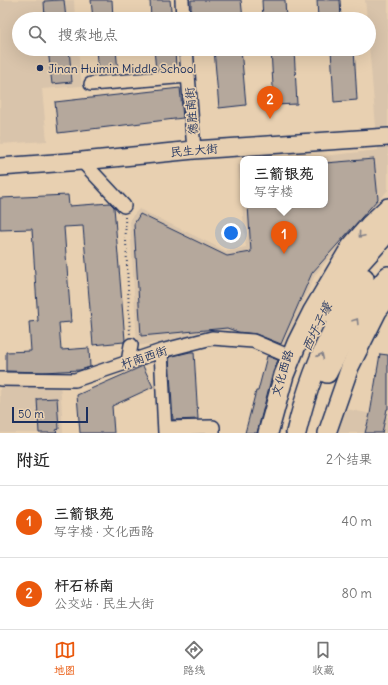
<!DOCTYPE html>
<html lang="zh">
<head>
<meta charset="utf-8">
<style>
	:root { --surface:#fff; --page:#f2f2f2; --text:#222; --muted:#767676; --line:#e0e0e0; --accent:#ea580c }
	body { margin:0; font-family:Delius,"LXGW WenKai TC",sans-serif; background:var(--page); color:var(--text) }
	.scale { position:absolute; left:12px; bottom:10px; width:76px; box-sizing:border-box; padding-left:4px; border:2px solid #1b2f5e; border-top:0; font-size:11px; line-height:14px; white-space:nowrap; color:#1b2f5e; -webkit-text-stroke:3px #e8d0b1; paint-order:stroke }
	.you { position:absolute; left:231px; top:233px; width:14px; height:14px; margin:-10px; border:3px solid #fff; border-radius:50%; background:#1a73e8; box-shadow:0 0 0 6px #1a73e833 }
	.badge { display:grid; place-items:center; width:26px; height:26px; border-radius:50%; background:var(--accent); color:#fff; font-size:13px; font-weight:700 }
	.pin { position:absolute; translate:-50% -33px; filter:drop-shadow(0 1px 2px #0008) }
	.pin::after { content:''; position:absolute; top:21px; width:14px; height:12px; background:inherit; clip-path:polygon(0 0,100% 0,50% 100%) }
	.popup { position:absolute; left:240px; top:156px; width:88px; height:52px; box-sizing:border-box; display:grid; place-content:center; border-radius:8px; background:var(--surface); filter:drop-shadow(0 1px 3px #0005); font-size:13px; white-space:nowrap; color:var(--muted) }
	.popup b { font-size:15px; color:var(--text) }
	.popup::after { content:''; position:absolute; left:50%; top:100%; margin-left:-8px; border:8px solid transparent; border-top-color:var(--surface) }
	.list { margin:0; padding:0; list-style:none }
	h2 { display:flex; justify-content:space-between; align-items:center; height:52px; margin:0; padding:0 16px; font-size:17px }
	h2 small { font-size:13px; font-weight:400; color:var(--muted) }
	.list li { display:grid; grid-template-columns:26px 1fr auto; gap:12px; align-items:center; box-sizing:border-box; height:72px; padding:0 16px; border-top:1px solid var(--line) }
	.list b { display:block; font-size:15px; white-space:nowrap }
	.list p { margin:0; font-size:13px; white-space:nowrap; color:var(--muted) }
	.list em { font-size:13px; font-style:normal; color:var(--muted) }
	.icon { flex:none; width:22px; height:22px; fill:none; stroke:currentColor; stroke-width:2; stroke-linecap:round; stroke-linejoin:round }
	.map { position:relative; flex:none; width:388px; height:433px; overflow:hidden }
	.search { position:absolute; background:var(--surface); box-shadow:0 4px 16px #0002; left:12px; right:12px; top:12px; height:44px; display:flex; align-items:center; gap:10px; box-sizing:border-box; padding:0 14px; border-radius:22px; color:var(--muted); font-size:15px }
	.sheet { height:196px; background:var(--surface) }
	nav { display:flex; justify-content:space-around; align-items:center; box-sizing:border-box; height:56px; border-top:1px solid var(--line); background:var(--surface); font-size:11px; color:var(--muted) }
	nav a { display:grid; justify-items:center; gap:2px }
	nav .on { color:var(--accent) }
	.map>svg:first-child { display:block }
</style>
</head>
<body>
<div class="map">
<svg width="388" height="433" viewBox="0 0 388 433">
	<rect width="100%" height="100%" fill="#e8d0b1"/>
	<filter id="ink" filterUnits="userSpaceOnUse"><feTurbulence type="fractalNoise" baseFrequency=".025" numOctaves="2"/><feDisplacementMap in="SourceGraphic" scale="8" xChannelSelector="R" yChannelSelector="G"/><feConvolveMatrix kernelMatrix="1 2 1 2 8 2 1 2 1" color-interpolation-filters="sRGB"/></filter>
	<g filter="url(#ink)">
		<path fill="#d9c4ab" d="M0 0H74L75 19H19V49H78L82 86 42 89 47 141 0 144Z
			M365 0H388V190L315 275 283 351 231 331 137 346 130 219 139 209 226 251 246 247 238 165H243V205H325V159H297L378 150 369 45V19H367Z
			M60 379 63 433H0V383Z
			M346 409 388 417V433H338L341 416Z"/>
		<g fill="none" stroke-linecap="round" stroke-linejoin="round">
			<path stroke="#6b6f7f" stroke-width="3" d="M286 433 290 419"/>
		</g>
		<path fill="#b5a89c" stroke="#1b2f5e" d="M60 0H64L66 19H45L44 1Z
			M91 0H112L113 19H93Z
			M150 0H170L172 19H151Z
			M191 0H241L243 19H191Z
			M262 0H285L286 19H263Z
			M317 0H340L341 19H318Z
			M48 49H69L72 82 52 84Z
			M96 49H116L118 72 98 74Z
			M154 49H175L176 69 156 71Z
			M214 49H241L246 105 219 108Z
			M271 49H294L297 104 274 105Z
			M331 49H354L357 100 334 102Z
			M180 88 183 118 58 133 55 102Z
			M374 159 378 199 312 273 281 344 256 334 238 332 227 328 141 336 134 224 140 214 227 256 251 252 248 205H325V163Z
			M68 195 69 206 110 203 114 207 125 340 124 342 93 345 83 226 64 227 71 322 59 323 61 350 89 348 90 367 80 370 43 372 6 371V352L31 351 29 322 38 321 32 229 0 230V198Z
			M190 352H194L198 419 173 420 169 357Z
			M380 354 388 355V409H387L382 433H365L370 414Z
			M267 356 278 360 273 372 257 433H245L256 391H258Z
			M143 366 153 387 112 406 114 433H80L77 395Z
			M57 398 59 429 56 430 57 433H39L37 399Z"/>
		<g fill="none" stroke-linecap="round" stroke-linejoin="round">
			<g stroke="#1b2f5e" stroke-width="16">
				<path id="minor" d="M182 0 183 19
					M186 49 194 150
					M91 84 188 76
					M82 161 124 206
					M161 351 165 433
					M128 362 131 345
					M0 379 75 380 161 351 212 338 253 341 286 355
					M165 428 213 427V433"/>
			</g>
			<g stroke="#1b2f5e" stroke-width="20">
				<path id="major" d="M0 167 82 161 194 150 388 137
					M327 433 350 367 378 311 388 298"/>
			</g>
			<g stroke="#1b2f5e" stroke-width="22">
				<path id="highway" d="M325 313 358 265 388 232
					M327 373C344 339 364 305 388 276
					M268 433 284 375 297 343 313 311 351 247 370 225 388 208
					M296 433C305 395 318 357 337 323 345 307 355 293 364 278"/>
			</g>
			<path stroke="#1b2f5e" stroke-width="2" stroke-dasharray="1 3" stroke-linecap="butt" d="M125 217 130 335"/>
			<use href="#minor" stroke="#e8d0b1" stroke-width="13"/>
			<use href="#major" stroke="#e8d0b1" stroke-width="17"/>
			<use href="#highway" stroke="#e8d0b1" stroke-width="19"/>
		</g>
		<defs><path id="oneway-chevron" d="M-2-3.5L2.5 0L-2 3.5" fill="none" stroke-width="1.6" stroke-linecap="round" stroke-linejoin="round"/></defs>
		<g stroke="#828088">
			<use href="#oneway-chevron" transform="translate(361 235) rotate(130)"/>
			<use href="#oneway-chevron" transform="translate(356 321) rotate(-58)"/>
			<use href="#oneway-chevron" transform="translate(321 356) rotate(-65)"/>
		</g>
	</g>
	<circle fill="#1b2f5e" stroke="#e8d0b1" stroke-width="1.5" cx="40" cy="68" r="4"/>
	<g text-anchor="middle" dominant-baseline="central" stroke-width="3.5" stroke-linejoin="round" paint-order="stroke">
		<g font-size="12" fill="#1b2f5e" stroke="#e8d0b1" text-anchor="start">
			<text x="48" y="68">Jinan Huimin Middle School</text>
		</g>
		<g font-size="12" fill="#1b2f5e" stroke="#e8d0b1">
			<text transform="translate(191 111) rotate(-95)">德胜南街</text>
			<text transform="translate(194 150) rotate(-5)">民生大街</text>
			<text transform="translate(144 357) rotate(-18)">杆南西街</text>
			<text transform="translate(282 373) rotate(-73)">文化西路</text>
		</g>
		<g font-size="13" font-style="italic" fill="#2f3f66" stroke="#e8d0b1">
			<text transform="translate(317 327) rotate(-64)">西圩子壕</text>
		</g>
	</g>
</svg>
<div class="scale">50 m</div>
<div class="you"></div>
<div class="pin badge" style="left:284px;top:254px">1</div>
<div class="popup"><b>三箭银苑</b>写字楼</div>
<div class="pin badge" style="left:270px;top:119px">2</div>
<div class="search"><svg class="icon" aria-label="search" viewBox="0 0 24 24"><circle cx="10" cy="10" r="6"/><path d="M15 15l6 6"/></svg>搜索地点</div>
</div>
<section class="sheet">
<h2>附近<small>2个结果</small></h2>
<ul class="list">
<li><span class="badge">1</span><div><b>三箭银苑</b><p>写字楼 · 文化西路</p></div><em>40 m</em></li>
<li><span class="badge">2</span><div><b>杆石桥南</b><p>公交站 · 民生大街</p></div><em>80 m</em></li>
</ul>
</section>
<nav>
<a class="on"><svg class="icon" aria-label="map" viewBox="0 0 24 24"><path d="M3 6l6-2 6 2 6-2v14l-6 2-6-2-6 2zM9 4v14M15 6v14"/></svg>地图</a>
<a><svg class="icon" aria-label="directions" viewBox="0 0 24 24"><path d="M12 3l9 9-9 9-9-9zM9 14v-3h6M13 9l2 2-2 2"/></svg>路线</a>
<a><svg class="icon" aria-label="saved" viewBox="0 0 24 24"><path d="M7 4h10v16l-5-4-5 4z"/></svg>收藏</a>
</nav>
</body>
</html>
